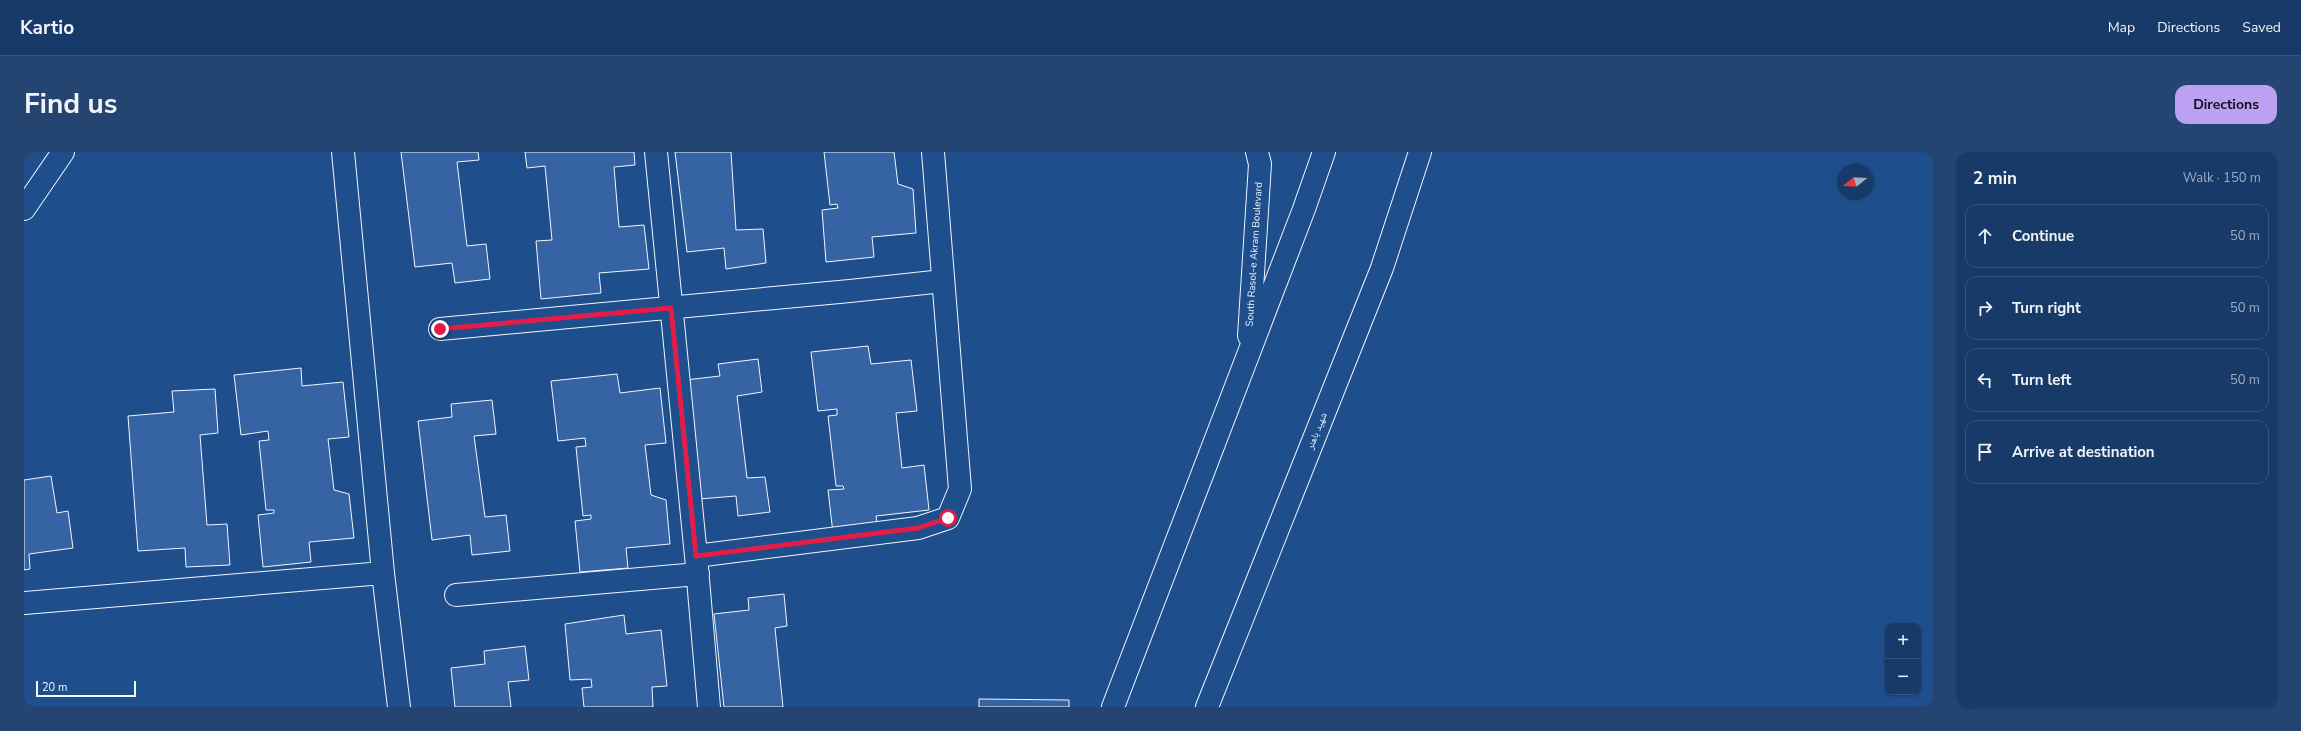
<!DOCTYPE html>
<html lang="en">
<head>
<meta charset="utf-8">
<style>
	:root { --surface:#173a69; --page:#244571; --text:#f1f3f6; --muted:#9eadc0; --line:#36547d; --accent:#bca0f2 }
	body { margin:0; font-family:"Nunito Sans","Noto Naskh Arabic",sans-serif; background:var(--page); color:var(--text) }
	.controls { position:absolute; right:12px; bottom:12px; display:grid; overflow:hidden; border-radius:8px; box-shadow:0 1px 3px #0004 }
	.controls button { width:36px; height:36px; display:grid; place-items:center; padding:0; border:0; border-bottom:1px solid var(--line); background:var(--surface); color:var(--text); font:20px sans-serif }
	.compass { position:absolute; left:1813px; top:12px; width:36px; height:36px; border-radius:50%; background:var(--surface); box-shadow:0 1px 3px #0004; rotate:252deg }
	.scale { position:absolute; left:12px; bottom:10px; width:100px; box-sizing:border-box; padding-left:4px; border:2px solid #f2f6ff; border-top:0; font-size:11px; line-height:14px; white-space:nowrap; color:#f2f6ff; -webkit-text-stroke:3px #1f4e8c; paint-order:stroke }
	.stop { position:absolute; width:12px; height:12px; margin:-9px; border:3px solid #e11d48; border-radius:50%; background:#fff }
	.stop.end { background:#e11d48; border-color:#fff; box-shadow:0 1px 4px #0008 }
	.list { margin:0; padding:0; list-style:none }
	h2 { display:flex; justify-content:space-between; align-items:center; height:52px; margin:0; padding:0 16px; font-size:17px }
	h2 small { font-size:13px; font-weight:400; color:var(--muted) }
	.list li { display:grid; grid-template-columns:26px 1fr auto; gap:12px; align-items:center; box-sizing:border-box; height:64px; margin:0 8px 8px; padding:0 8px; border:1px solid var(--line); border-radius:12px }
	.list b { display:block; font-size:15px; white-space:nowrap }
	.list em { font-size:13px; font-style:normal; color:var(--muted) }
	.icon { flex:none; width:22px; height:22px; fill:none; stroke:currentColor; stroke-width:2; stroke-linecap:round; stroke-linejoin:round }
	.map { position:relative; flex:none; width:1909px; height:555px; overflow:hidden; border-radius:12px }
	header { display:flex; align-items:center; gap:24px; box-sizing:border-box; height:56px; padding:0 20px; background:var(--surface); border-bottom:1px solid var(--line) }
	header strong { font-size:19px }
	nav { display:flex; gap:22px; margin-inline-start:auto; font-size:14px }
	.intro { display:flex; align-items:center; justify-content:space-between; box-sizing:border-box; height:96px; padding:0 24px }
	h1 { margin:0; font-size:28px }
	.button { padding:10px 18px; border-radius:12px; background:var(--accent); color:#111; font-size:14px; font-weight:700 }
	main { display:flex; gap:24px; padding:0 24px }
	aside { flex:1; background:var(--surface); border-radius:12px; box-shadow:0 1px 3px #0004 }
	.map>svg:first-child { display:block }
</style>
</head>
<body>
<header>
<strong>Kartio</strong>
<nav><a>Map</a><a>Directions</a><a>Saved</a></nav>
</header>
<div class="intro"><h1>Find us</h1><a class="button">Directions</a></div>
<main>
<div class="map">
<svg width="1909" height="555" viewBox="0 0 1909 555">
	<rect width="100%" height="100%" fill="#1f4e8c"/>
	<path fill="#3563a3" stroke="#f2f6ff" d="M377 0H454L455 8 433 10 443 94 462 92 466 127 431 131 428 111 391 115Z
		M501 0H610L611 13 590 15 595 75 620 73 625 117 575 121 577 141 517 147 512 89 528 88 521 14 503 16Z
		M651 0H707L712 78 739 77 742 111 702 117 700 96 663 100Z
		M800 0H870L874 32 889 37 892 81 848 85 850 105 802 110 798 58 814 56 813 52 806 53Z
		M844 194 847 212 887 208 893 259 872 261 878 316 900 313 905 358 852 364 855 384 810 390 804 338 820 337 819 334H812L804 264 813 263V257L794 259 787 200Z
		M734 207 738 240 713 244 723 326 741 325 746 360 714 364 712 344 675 347 661 228 696 224 694 212Z
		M277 216 278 234 319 230 325 285 304 287 310 338 325 342 330 386 285 390 287 410 239 415 234 363 250 361V358H242L235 289 245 288 244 279 217 283 210 223Z
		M593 222 596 241 636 236 642 291 621 293 627 343 642 348 646 392 602 396 604 416 556 420 551 369 567 367V363L559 364 552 295 562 294 561 286 534 289 527 229Z
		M191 237 194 281 176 283 183 373 203 372 206 413 162 415 161 396 114 399 104 264 150 260 148 239Z
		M468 248 472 282 450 284 461 365 482 363 486 399 448 403 446 383 408 388 394 269 428 265 427 252Z
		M27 324 33 361 44 359 49 396 5 402 6 417 0 418V328Z
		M760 442 763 474 751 476 759 555H700L690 462 725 458 724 446Z
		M600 463 602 482 637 478 643 534 628 535 629 555H560L558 536 568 535 567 527 546 528 541 472Z
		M501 494 505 528 484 530 487 555H431L427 516 461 512 460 499Z
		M955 547 1045 548V555H955Z"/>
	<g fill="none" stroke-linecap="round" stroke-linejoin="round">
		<g stroke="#f2f6ff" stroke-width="24">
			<path id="minor" d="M319 0 359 421 375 555
				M632 0 672 404 685 555
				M0 57 39 0
				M416 177 826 139 919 129
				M672 404 894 376 924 366 936 337 909 0
				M432 443 674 422
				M0 451 359 421"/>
		</g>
		<g stroke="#f2f6ff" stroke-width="24">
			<g id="major">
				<path id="s1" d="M1225 184 1236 12 1233 0"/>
				<path d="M1089 555 1280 57 1300 0"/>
				<path d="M1183 555 1358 116 1396 0"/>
			</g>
		</g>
		<use href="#minor" stroke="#1f4e8c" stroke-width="22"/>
		<use href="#major" stroke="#1f4e8c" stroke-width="22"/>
	</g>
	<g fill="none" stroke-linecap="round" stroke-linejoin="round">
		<path stroke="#e11d48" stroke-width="5" d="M416 177 647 156 672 404 894 376 924 366"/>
	</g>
	<g text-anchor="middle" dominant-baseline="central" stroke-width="3" stroke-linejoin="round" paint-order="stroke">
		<g font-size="10" fill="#f2f6ff" stroke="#1f4e8c">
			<text stroke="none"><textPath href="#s1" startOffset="82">South Rasol-e Akram Boulevard</textPath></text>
			<text transform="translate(1293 279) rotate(-68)">شهید باهنر</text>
		</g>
	</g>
</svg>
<div class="controls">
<button>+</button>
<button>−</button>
</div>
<svg class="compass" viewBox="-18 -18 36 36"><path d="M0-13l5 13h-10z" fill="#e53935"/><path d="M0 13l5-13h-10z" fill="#9eadc0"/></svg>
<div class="scale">20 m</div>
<div class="stop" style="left:924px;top:366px"></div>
<div class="stop end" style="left:416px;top:177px"></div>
</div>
<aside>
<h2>2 min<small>Walk · 150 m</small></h2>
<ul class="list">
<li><svg class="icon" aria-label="ahead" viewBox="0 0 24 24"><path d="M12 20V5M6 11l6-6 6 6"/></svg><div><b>Continue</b></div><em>50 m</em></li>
<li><svg class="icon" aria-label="right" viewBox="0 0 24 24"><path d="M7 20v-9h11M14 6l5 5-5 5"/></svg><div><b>Turn right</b></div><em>50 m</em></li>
<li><svg class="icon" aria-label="left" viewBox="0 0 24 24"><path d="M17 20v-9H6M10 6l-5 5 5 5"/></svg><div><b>Turn left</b></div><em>50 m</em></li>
<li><svg class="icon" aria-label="arrive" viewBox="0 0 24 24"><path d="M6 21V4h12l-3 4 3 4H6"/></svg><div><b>Arrive at destination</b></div></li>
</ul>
</aside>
</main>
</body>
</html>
